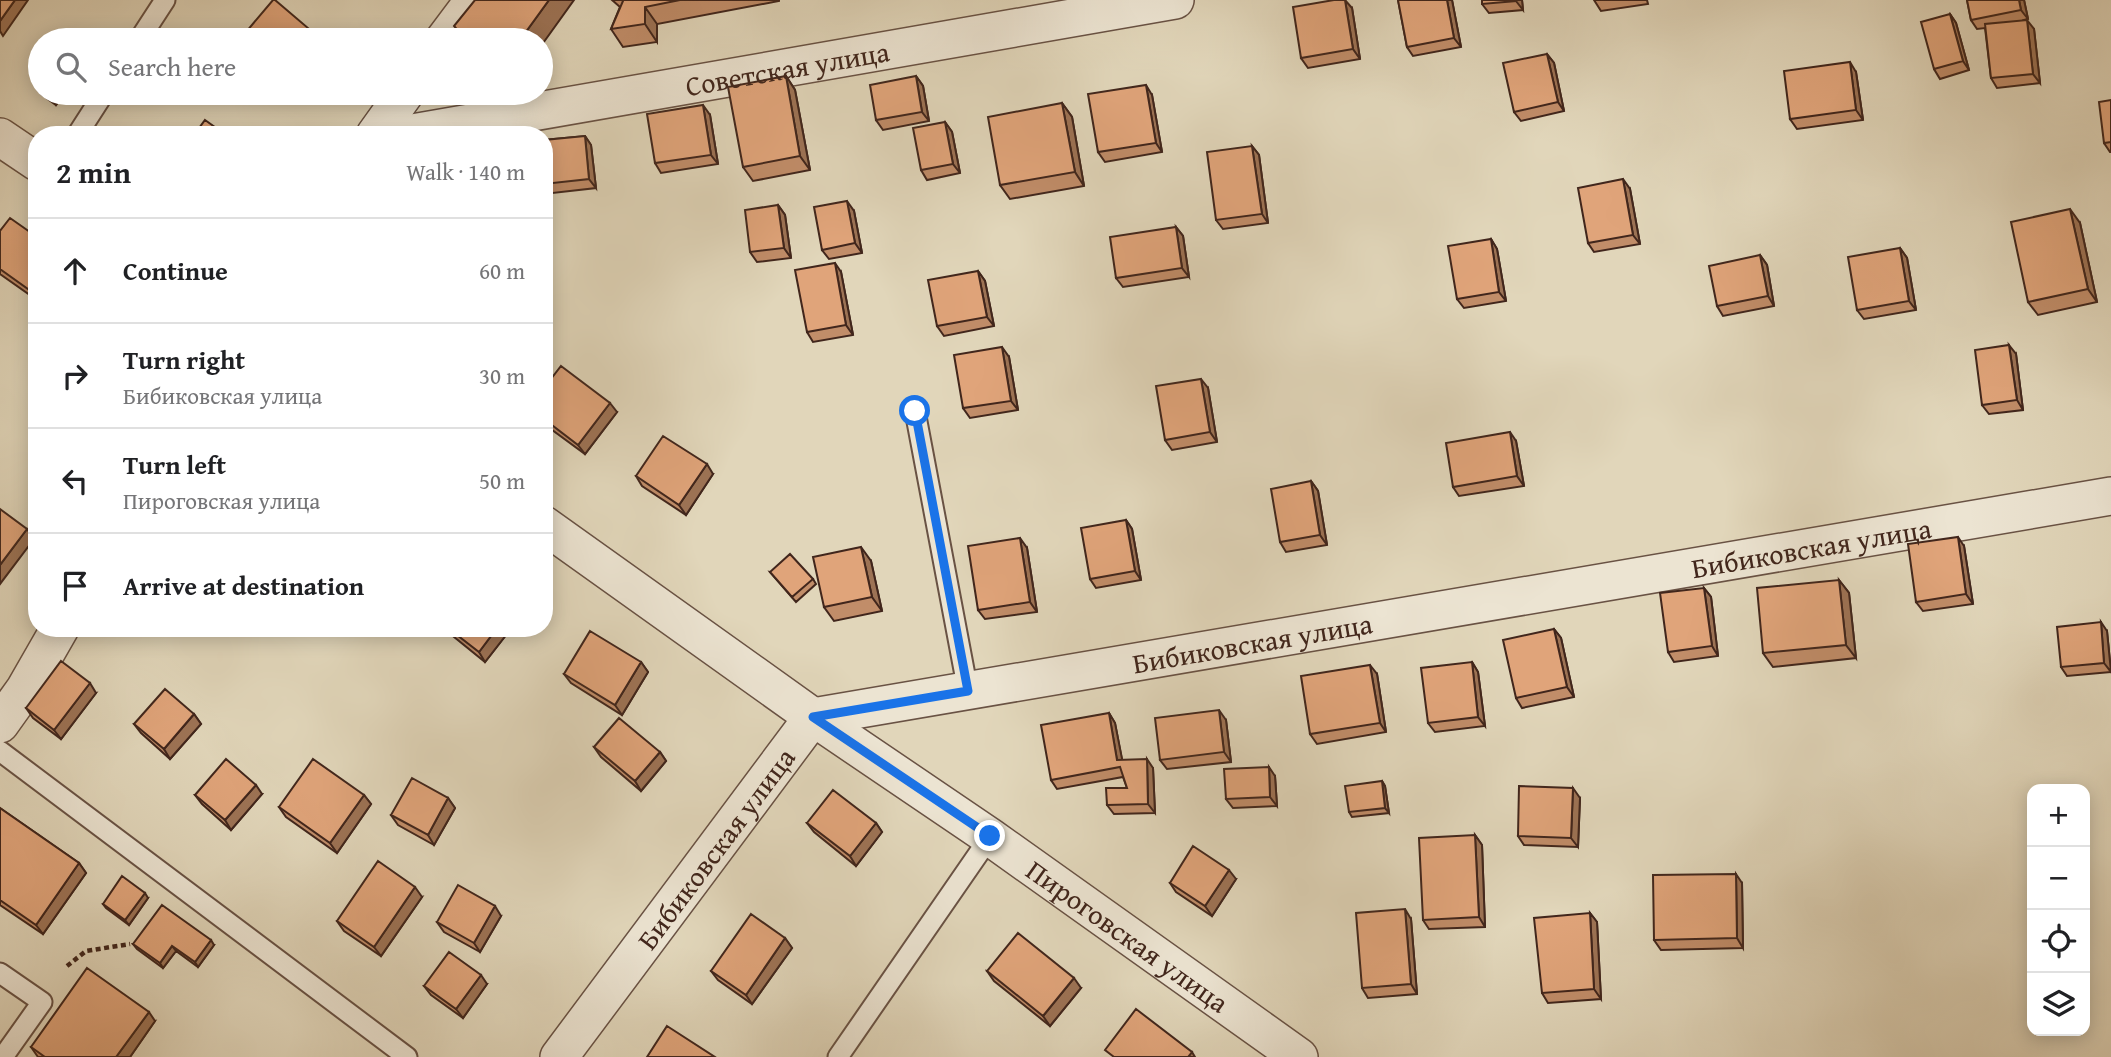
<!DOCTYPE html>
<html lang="en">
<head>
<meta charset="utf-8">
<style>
	:root { --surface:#fff; --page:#f6f6f6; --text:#202124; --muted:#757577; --line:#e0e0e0 }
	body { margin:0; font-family:"Gentium Book Plus",serif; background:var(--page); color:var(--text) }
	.controls { position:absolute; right:21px; bottom:21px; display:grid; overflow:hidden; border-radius:14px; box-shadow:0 4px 18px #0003 }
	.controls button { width:63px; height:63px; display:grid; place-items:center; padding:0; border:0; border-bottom:2px solid var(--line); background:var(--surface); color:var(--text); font:35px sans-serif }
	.stop { position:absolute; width:21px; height:21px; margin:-16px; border:5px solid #1a73e8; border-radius:50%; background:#fff }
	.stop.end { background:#1a73e8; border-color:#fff; box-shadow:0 2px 7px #0008 }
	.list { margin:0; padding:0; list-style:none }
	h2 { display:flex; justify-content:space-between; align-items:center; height:91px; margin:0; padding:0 28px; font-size:30px }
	h2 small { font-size:23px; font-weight:400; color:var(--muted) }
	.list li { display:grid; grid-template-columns:46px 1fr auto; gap:21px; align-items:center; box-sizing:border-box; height:105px; padding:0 28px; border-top:2px solid var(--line) }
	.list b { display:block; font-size:26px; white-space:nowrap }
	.list p { margin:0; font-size:23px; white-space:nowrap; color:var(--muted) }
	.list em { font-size:23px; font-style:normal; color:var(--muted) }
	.icon { flex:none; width:38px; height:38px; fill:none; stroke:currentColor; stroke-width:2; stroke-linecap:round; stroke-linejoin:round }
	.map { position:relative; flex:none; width:2111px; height:1057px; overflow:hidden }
	.search { position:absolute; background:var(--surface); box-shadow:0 4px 18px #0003; left:28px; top:28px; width:525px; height:77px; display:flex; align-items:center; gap:18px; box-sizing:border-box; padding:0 24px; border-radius:38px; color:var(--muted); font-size:26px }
	.panel { position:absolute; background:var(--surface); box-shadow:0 4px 18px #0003; left:28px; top:126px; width:525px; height:511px; border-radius:28px }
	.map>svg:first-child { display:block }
</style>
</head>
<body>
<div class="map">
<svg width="2111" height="1057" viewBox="0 0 2111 1057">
	<rect width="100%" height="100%" fill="#e1d6ba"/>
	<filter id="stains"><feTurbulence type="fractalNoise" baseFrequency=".00286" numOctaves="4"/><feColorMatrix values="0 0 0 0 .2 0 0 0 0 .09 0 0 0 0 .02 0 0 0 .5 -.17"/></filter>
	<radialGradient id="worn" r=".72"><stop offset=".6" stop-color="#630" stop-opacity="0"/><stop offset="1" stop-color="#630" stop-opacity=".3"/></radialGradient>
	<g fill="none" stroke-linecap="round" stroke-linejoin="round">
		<g stroke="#695244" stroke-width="23">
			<path id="lane" d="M139 40 165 0
				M77 135 104 93
				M915 411 968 691
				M0 751 407 1057
				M0 973 42 1002 3 1057
				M838 1057 990 837"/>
		</g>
		<g stroke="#695244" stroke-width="40">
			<g id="street">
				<path d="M444 40 474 0"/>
				<path d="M375 135 405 93"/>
				<path id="s1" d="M401 135 1175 0"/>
				<path d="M0 137 37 162"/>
				<path id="s2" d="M544 525 813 717 990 837 1299 1057"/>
				<path d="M0 724 25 689 60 628"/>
				<path id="s3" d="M559 1057 813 717 2111 496"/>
			</g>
		</g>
		<path stroke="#41261c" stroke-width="4.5" stroke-dasharray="5 3.5" stroke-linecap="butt" d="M67 966 86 951 130 944"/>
		<use href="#lane" stroke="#ece4d2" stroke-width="19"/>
		<use href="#street" stroke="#ece4d2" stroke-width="37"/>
	</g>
	<path fill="#c18d69" stroke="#41261c" stroke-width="2" d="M612 0H779V1L657 24V42L623 47 611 29 620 7Z
		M1398 0H1452L1461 47 1413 56 1407 47Z
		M1482 0H1522L1523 10 1489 13 1482 4Z
		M1594 0H1647L1648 4 1601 11Z
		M1967 0H2024L2028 19 2024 20 2034 29 2040 83 1997 88 1991 78 1985 28 1977 29 1971 20Z
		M1352 8 1360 59 1308 68 1301 58Z
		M1950 14 1956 23 1969 70 1940 79 1934 69Z
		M1547 54 1554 63 1564 111 1521 121 1514 112Z
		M1856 72 1863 120 1797 129 1790 119Z
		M786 76 795 90 810 170 753 181 743 167Z
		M916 76 923 86 929 121 883 130 876 120Z
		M40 84V93H65L56 105 41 94 37 89Z
		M1152 95 1162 152 1105 162 1098 152Z
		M2111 100V152H2110L2104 143Z
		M1062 103 1072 117 1084 186 1010 199 1000 185Z
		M710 115 718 164 661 173 655 163Z
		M945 122 952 132 960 173 927 180 921 170Z
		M585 136 591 145 596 188 544 194V140Z
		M1252 146 1259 155 1268 223 1223 229 1216 220Z
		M1630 189 1640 244 1594 252 1588 243Z
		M778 205 785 215 791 258 757 262 750 252Z
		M854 211 862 253 829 259 822 250Z
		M2080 223 2097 302 2038 315 2028 302Z
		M1176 227 1183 236 1189 277 1123 287 1116 278Z
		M0 231 37 237V300L0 274Z
		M1491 239 1497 249 1506 301 1464 308 1457 299Z
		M1900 248 1907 258 1916 310 1864 319 1857 310Z
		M1760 255 1767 265 1774 306 1723 316 1717 306Z
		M978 271 985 281 994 326 944 336 937 326Z
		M841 272 853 335 813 342 807 332Z
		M2016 354 2023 410 1989 414 1982 405Z
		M1009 357 1018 410 970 418 963 408Z
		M544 388 617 412 585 454 544 424Z
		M1208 388 1217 442 1172 450 1165 440Z
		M1516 441 1524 486 1459 496 1453 487Z
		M713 474 686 515 642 486 636 476Z
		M1311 481 1318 491 1327 545 1286 552 1280 542Z
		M1126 520 1132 529 1141 580 1096 588 1090 579Z
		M1964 546 1973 604 1923 611 1916 602Z
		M1027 548 1037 612 985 619 978 610Z
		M871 561 882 611 834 621 824 607Z
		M770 572 813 579 816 584 796 602Z
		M1839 580 1849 593 1856 658 1773 667 1763 653Z
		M1704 588 1711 597 1718 656 1674 662 1668 652Z
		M443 628H509L510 630 485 662Z
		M1554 629 1561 638 1574 697 1522 708 1516 698Z
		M2107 631 2111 672 2067 676 2061 667Z
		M641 662 648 672 622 715 571 683 564 674Z
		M1472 662 1478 672 1485 726 1435 732 1428 723Z
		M1377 674 1386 732 1317 744 1310 734Z
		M96 693 61 739 33 718 26 708Z
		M1109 713 1115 723 1122 760 1153 768 1155 813 1114 814 1107 805 1127 788 1123 777 1057 789 1051 780Z
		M194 714 201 724 170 759 141 733 134 724Z
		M1226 720 1231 762 1167 769 1160 760Z
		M594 747 660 752 666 761 641 791 601 757Z
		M1275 776 1277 806 1233 808 1226 799Z
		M1382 781 1385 786 1389 813 1352 817 1349 812Z
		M262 794 231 830 202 804 195 795Z
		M364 795 371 804 337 853 286 817 279 807Z
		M448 798 455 808 434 845 398 825 391 815Z
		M1580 798 1578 847 1524 845 1518 836Z
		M0 808 79 863 86 873 43 934 0 905Z
		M807 823H876L882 832 856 866 814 832Z
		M1475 835 1482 845 1485 927 1429 929 1423 920Z
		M1236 879 1212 916 1176 892 1170 883Z
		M1742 883 1743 948 1661 950 1654 940Z
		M422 897 381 956 344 931 337 921Z
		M148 898 129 925 106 908 103 904Z
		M1590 913 1597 922 1601 999 1548 1003 1542 993Z
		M501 916 480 952 444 932 437 922Z
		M1411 919 1417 994 1368 998 1362 988Z
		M785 938 792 948 752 1004 718 980 711 971Z
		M133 944 214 945 198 967 176 951 163 968 137 949Z
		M987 971 1081 988 1050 1026 994 981Z
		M487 984 463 1018 431 995 424 986Z
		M155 1021 130 1057H38L31 1047Z"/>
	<path fill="#9d7355" stroke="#41261c" stroke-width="2" d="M15 0H28L3 36 0 31V21Z
		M549 0H574L541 46V40H520Z
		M1345 0 1352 8 1360 59 1353 49Z
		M1447 0H1452L1461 47 1454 38Z
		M1516 0H1522L1523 10 1516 1Z
		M2019 0H2024L2028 19 2021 10Z
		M645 7 657 24V42L645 24Z
		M1950 14 1956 23 1969 70 1963 61Z
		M2027 20 2034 29 2040 83 2033 74Z
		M315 34 319 40H310Z
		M1547 54 1554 63 1564 111 1558 102Z
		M1850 62 1856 72 1863 120 1856 110Z
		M786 76 795 90 810 170 800 156Z
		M916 76 923 86 929 121 922 112Z
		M1146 85 1152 95 1162 152 1156 143Z
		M58 93H65L56 105 53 100Z
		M1062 103 1072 117 1084 186 1075 172Z
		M703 105 710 115 718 164 711 155Z
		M945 122 952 132 960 173 953 164Z
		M585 136 591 145 596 188 589 179Z
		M1252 146 1259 155 1268 223 1262 214Z
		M1623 179 1630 189 1640 244 1633 235Z
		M847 201 854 211 862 253 855 243Z
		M778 205 785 215 791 258 784 248Z
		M2070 209 2080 223 2097 302 2088 289Z
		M1176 227 1183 236 1189 277 1182 268Z
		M1491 239 1497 249 1506 301 1499 292Z
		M1900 248 1907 258 1916 310 1909 301Z
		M1760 255 1767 265 1774 306 1768 296Z
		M835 263 841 272 853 335 846 325Z
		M978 271 985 281 994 326 987 317Z
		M2009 345 2016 354 2023 410 2017 400Z
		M1002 347 1009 357 1018 410 1011 401Z
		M1201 379 1208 388 1217 442 1210 432Z
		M610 403 617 412 585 454 578 445Z
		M1510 432 1516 441 1524 486 1517 476Z
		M707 464 713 474 686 515 679 505Z
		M1311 481 1318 491 1327 545 1320 535Z
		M1126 520 1132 529 1141 580 1135 571Z
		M27 529 34 539 0 584V565Z
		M1958 537 1964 546 1973 604 1966 594Z
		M1020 538 1027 548 1037 612 1030 602Z
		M861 547 871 561 882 611 872 597Z
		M1839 580 1849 593 1856 658 1846 645Z
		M1704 588 1711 597 1718 656 1712 646Z
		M2101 622 2107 631 2111 672 2104 663Z
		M497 628H509L510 630 485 662 479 652Z
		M1554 629 1561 638 1574 697 1567 687Z
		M641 662 648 672 622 715 615 705Z
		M1472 662 1478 672 1485 726 1478 717Z
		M1370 665 1377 674 1386 732 1380 723Z
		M90 683 96 693 61 739 54 730Z
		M1219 710 1226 720 1231 762 1224 752Z
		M1109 713 1115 723 1124 769 1117 760Z
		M194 714 201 724 170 759 164 749Z
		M660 752 666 761 641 791 635 781Z
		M1147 759 1153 768 1155 813 1148 804Z
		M1269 767 1275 776 1277 806 1270 797Z
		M1382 781 1385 786 1389 813 1385 808Z
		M256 785 262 794 231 830 225 820Z
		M1573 788 1580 798 1578 847 1571 838Z
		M364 795 371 804 337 853 330 843Z
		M448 798 455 808 434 845 428 835Z
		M876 823 882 832 856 866 850 856Z
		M1475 835 1482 845 1485 927 1479 917Z
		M79 863 86 873 43 934 36 925Z
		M1229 870 1236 879 1212 916 1205 906Z
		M1736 874 1742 883 1743 948 1737 938Z
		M415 887 422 897 381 956 374 947Z
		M145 893 148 898 129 925 125 920Z
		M495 906 501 916 480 952 474 943Z
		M1405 909 1411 919 1417 994 1411 984Z
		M1590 913 1597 922 1601 999 1594 989Z
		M785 938 792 948 752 1004 746 995Z
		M211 940 214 945 198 967 195 962Z
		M172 946 176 951 163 968 160 963Z
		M481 975 487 984 463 1018 456 1009Z
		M1074 978 1081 988 1050 1026 1043 1016Z
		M149 1012 155 1021 130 1057H116Z
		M1192 1052 1195 1057H1188Z"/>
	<path fill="#e0a47a" stroke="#41261c" stroke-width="2" d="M0 0H15L0 21Z
		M273 0H275L315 34 310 40H257L246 32Z
		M475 0H549L520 40H466L454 26Z
		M622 0H680L645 7V24L611 29 623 1Z
		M1334 0H1345L1353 49 1301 58 1293 7Z
		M1398 0H1447L1454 38 1407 47Z
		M1482 0H1516V1L1482 4Z
		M1967 0H2019L2021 10 1971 20Z
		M1950 14 1963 61 1934 69 1921 22Z
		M2027 20 2033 74 1991 78 1985 24Z
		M1547 54 1558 102 1514 112 1503 63Z
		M1850 62 1856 110 1790 119 1784 71Z
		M786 76 800 156 743 167 728 87Z
		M916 76 922 112 876 120 870 85Z
		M1146 85 1156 143 1098 152 1088 94Z
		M43 93H58L53 100Z
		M2111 100V142L2104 143 2099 102Z
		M1062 103 1075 172 1000 185 988 117Z
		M703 105 711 155 655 163 647 114Z
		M205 120 226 135H194Z
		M945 122 953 164 921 170 913 128Z
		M585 136 589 179 544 184V140Z
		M1252 146 1262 214 1216 220 1207 152Z
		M1623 179 1633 235 1588 243 1578 188Z
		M847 201 855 243 822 250 814 207Z
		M778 205 784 248 750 252 745 210Z
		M2070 209 2088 289 2028 302 2011 222Z
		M10 218 37 237V293L35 294 0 269V231Z
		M1176 227 1182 268 1116 278 1110 237Z
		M1491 239 1499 292 1457 299 1448 246Z
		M1900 248 1909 301 1857 310 1848 257Z
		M1760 255 1768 296 1717 306 1709 266Z
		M835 263 846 325 807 332 795 270Z
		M978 271 987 317 937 326 928 280Z
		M2009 345 2017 400 1982 405 1975 350Z
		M1002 347 1011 401 963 408 954 355Z
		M561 366 610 403 578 445 544 419V388Z
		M1201 379 1210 432 1165 440 1156 386Z
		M1510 432 1517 476 1453 487 1446 443Z
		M663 436 707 464 679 505 636 476Z
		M1311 481 1320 535 1280 542 1271 489Z
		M0 509 27 529 0 565Z
		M1126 520 1135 571 1090 579 1081 528Z
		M1958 537 1966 594 1916 602 1908 544Z
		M1020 538 1030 602 978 610 968 546Z
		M861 547 872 597 824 607 813 557Z
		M790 554 813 579 792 597 770 572Z
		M1839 580 1846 645 1763 653 1757 588Z
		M1704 588 1712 646 1668 652 1660 593Z
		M2101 622 2104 663 2061 667 2057 627Z
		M448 628H497L479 652Z
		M1554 629 1567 687 1516 698 1503 640Z
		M590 631 641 662 615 705 564 674Z
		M61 661 90 683 54 730 26 708Z
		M1472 662 1478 717 1428 723 1421 668Z
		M1370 665 1380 723 1310 734 1301 676Z
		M165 689 194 714 164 749 134 724Z
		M1219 710 1224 752 1160 760 1155 718Z
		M1109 713 1117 760 1147 759 1148 804 1107 805 1106 788H1127L1120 767 1051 780 1041 725Z
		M619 718 660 752 635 781 594 747Z
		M226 759 256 785 225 820 195 795Z
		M313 759 364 795 330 843 279 807Z
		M1269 767 1270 797 1226 799 1224 769Z
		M412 778 448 798 428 835 391 815Z
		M1382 781 1385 808 1349 812 1345 786Z
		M1519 786 1573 788 1571 838 1518 836Z
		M833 790 876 823 850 856 807 823Z
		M0 808 79 863 36 925 0 900Z
		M1475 835 1479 917 1423 920 1419 838Z
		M1193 846 1229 870 1205 906 1170 883Z
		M378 861 415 887 374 947 337 921Z
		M1736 874 1737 938 1654 940 1653 875Z
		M122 876 145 893 125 920 103 904Z
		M458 885 495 906 474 943 437 922Z
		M162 905 211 940 195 962 172 946 160 963 133 944Z
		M1405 909 1411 984 1362 988 1356 913Z
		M1590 913 1594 989 1542 993 1534 918Z
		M751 914 785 938 746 995 711 971Z
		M1018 933 1074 978 1043 1016 987 971Z
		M449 952 481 975 456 1009 424 986Z
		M87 968 149 1012 116 1057H45L31 1047Z
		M1136 1009 1192 1052 1188 1057H1114L1105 1050Z
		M667 1026 715 1057H647Z"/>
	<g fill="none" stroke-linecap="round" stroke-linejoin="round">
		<path stroke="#1a73e8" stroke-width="9" d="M915 411 968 691 813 717 990 836"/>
	</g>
	<g text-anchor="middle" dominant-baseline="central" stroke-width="5" stroke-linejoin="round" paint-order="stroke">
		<g font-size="28" fill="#41261c" stroke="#ece4d2">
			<text stroke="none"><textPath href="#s1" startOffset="392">Советская улица</textPath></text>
			<text stroke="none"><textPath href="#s3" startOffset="1437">Бибиковская улица</textPath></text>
			<text stroke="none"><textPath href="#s3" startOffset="870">Бибиковская улица</textPath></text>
			<text stroke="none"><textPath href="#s3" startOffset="261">Бибиковская улица</textPath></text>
			<text stroke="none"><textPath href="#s2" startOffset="714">Пироговская улица</textPath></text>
		</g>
	</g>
	<rect width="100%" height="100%" filter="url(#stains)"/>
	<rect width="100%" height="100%" fill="url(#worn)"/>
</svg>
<div class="controls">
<button>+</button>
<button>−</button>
<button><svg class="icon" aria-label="locate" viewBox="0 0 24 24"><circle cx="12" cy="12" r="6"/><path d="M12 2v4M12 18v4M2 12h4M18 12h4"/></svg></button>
<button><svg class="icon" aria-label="layers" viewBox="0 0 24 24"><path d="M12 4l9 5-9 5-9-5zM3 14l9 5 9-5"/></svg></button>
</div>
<div class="stop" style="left:915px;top:411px"></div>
<div class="stop end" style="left:990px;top:836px"></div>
<div class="search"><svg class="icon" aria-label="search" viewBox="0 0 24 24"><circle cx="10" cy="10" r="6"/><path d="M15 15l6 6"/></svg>Search here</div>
<section class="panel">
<h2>2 min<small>Walk · 140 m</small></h2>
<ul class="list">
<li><svg class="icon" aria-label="ahead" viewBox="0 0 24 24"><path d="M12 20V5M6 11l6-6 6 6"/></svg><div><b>Continue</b></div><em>60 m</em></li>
<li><svg class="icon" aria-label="right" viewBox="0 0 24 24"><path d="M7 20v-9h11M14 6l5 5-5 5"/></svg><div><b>Turn right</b><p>Бибиковская улица</p></div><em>30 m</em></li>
<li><svg class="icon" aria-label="left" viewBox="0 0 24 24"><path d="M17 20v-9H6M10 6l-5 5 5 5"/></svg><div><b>Turn left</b><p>Пироговская улица</p></div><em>50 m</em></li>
<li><svg class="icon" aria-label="arrive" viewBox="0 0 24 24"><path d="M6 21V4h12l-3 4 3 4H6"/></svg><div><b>Arrive at destination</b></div></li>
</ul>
</section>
</div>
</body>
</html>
